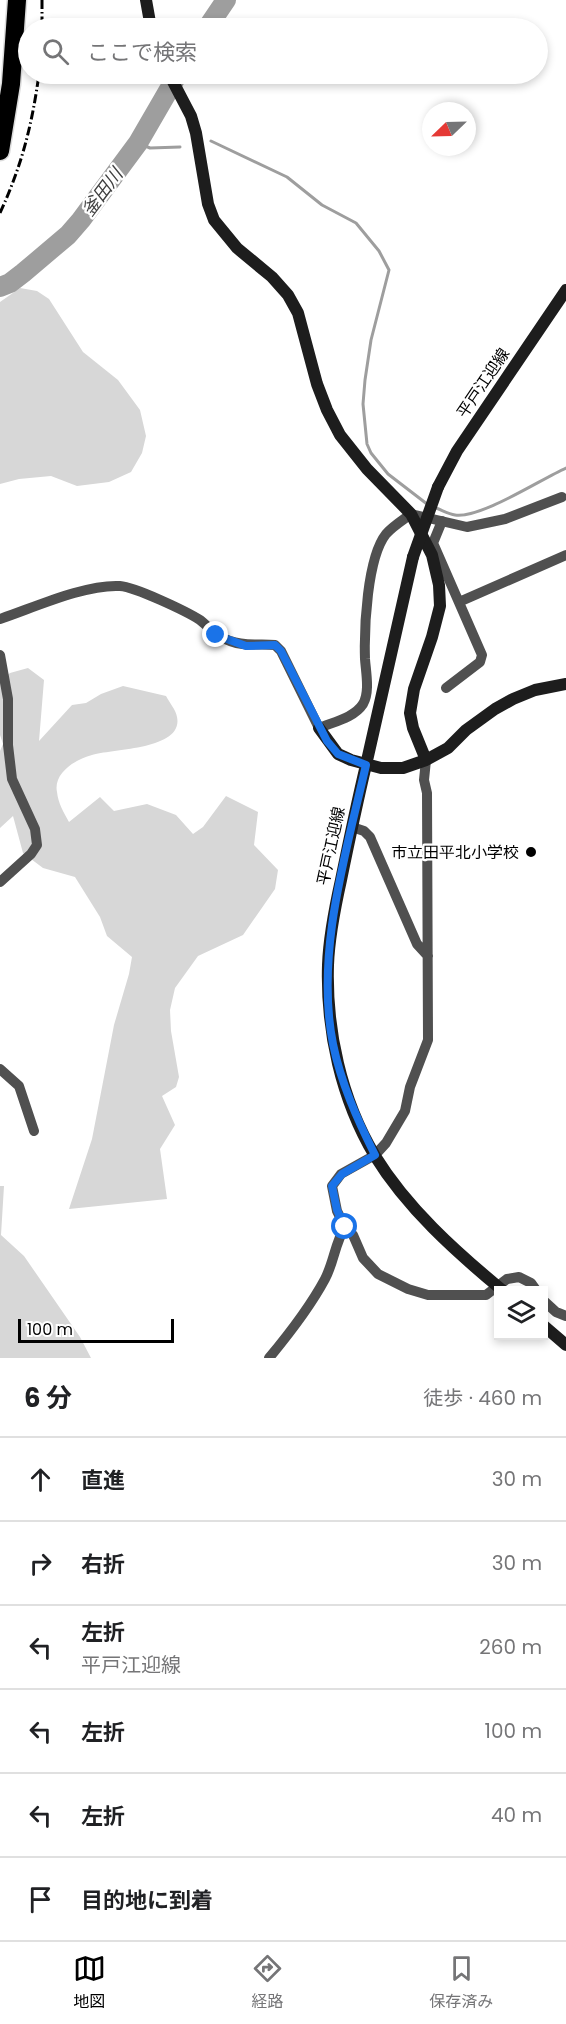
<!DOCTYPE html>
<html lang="ja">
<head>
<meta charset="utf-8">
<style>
	:root { --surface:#fff; --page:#f6f6f6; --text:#202124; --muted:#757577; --line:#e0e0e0; --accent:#000 }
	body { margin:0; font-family:Poppins,"Noto Sans JP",sans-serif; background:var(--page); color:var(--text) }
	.controls { position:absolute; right:18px; bottom:18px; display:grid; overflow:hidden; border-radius:0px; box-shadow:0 3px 9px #0003 }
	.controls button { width:54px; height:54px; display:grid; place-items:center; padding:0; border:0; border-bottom:2px solid var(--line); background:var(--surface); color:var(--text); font:30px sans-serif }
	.compass { position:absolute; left:422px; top:102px; width:54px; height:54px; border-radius:50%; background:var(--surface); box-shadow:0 3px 9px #0003; rotate:247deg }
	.scale { position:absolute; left:18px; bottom:15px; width:156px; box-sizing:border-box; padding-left:6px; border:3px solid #000; border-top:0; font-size:16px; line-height:21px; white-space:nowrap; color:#000; -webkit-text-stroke:4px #fff; paint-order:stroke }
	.stop { position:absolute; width:18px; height:18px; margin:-14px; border:4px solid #1a73e8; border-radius:50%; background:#fff }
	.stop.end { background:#1a73e8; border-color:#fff; box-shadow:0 2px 6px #0008 }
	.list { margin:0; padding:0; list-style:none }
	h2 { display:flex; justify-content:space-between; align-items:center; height:78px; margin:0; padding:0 24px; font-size:26px }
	h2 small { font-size:20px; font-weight:400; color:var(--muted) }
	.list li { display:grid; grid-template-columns:39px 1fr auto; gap:18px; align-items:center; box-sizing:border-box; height:84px; padding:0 24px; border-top:2px solid var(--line) }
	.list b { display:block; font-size:22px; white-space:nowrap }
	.list p { margin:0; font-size:20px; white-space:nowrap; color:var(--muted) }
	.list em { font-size:20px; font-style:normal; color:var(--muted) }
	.icon { flex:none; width:33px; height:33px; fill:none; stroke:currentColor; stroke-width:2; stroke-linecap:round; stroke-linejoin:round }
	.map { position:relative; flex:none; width:566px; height:1358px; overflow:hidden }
	.search { position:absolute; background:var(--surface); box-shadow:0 3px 9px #0003; left:18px; right:18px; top:18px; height:66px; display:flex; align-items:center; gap:15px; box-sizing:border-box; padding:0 21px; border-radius:33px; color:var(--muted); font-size:22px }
	.sheet { height:582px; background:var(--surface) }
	nav { display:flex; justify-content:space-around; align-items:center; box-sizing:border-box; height:84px; border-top:2px solid var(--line); background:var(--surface); font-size:16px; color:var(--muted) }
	nav a { display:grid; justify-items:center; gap:3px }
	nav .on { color:var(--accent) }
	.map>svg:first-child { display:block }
</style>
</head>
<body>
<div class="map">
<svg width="566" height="1358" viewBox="0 0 566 1358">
	<rect width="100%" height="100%" fill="#fff"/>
	<path fill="#d7d7d7" d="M20 288 37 291 49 299 83 352 118 380 140 410 146 436 142 453 131 472 109 482 77 486 51 476 19 479 0 484V302Z
		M28 668 44 680 39 741 72 705 86 703 101 694 123 686 166 696C169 702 176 710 177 717 184 750 111 749 92 755 76 759 53 773 57 792 58 803 64 813 69 822L100 797 114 811 147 804 176 815 193 834 203 827 226 796 258 812 254 845 278 870 275 889 243 935 198 956 175 988 170 1010 171 1031 179 1077 176 1087 162 1096 175 1125 160 1149 167 1199 69 1209 92 1139 114 1025 129 974 132 957 107 936 100 917 75 877 43 868 23 853 13 816 0 828V751L3 744 0 735V681L10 673Z
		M0 1186H4L1 1235 24 1256 80 1337 91 1358H0Z"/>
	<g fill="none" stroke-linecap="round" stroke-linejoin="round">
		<path stroke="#9e9e9e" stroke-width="3" d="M211 141 287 177 322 205 356 223 379 251 389 270 371 340 365 380 363 404 367 444 371 453 388 474 427 504
			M138 143 150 148 180 147
			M433 507C440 509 448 514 455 515 480 519 541 479 566 468"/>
		<path stroke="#9e9e9e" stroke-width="20" d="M207 28 226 0
			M0 287 10 283 23 273 68 235 81 220 138 143 178 74"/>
		<g stroke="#dbdbdb" stroke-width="21">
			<path id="highway" d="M0 151 11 84 17 0"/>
		</g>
		<path stroke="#505050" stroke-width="10" d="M442 521 433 543 482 655 480 662 446 688
			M459 602 566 555
			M0 619C33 608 85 584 120 586 135 587 186 611 200 620 210 628 217 637 230 641 245 647 259 643 275 645L281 651 319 728C333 722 354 718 363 704 370 692 366 673 365 659 364 629 367 558 386 534 393 526 403 520 411 514L467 527 505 519 562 497
			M0 655 8 699V745L12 779 35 829 37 845 31 854 0 882
			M426 760 424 780 427 793 428 1040 410 1087 405 1111 386 1143 375 1155 341 1174 332 1186 337 1211 345 1227 353 1235 363 1258 378 1274 408 1289 428 1295H486L507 1279 519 1277 531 1283 536 1290
			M352 827 364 831 370 837 417 944 428 956
			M0 1069 19 1086 34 1131
			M544 1301 556 1312 566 1316
			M269 1358C289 1334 310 1307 325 1279 334 1262 335 1243 345 1227"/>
		<path stroke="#1d1d1d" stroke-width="12" d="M146 0 151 28
			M169 74 191 116 196 133 208 204 214 220 237 248 272 277 288 295 298 313 317 384 327 410 340 435 367 469 411 514 432 555 439 585 440 606 432 637 414 689 410 713 413 728 426 760
			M438 487 457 451 566 290
			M413 557C398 626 382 695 366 765 357 803 349 841 341 880 335 907 329 936 328 965 326 1030 341 1099 375 1156 407 1208 455 1251 502 1290
			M319 728 338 754 351 760 381 768H403L426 760 448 748 466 730 495 709 513 699 535 690 566 684
			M544 1326 566 1345"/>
		<use href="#highway" stroke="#000" stroke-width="18"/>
		<path stroke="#000" stroke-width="3" stroke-dasharray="9 3 1.5 3" stroke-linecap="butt" d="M42 0V28
			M0 213C22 165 32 125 39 74"/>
		<path stroke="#1d1d1d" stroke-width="12" d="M413 557 438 487"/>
	</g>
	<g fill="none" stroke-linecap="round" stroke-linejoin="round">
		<path stroke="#1a73e8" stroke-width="8" d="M216 635 246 646 275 645 281 651 327 741 338 754 366 765C346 853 315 954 333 1044 341 1083 357 1119 375 1155L342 1174 332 1186 337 1210 345 1227"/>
	</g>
	<circle fill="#000" stroke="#fff" stroke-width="2" cx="531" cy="852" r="6"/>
	<g text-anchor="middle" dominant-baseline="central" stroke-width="4.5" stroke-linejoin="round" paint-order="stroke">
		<g font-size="16" fill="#000" stroke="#fff">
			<text transform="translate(483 383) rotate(-56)">平戸江迎線</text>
			<text transform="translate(331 846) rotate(-78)">平戸江迎線</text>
		</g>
		<g font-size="16" fill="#000" stroke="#fff" text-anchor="end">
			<text x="519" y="852">市立田平北小学校</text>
		</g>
		<g font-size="18" font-style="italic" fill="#3f3f3f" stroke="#fff">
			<text transform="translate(102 192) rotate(-53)">釜田川</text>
		</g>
	</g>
</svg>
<div class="controls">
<button><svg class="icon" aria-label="layers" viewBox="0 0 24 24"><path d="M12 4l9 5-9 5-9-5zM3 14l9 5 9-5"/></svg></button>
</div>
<svg class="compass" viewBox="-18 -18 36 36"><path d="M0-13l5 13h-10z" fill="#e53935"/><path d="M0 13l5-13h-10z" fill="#757577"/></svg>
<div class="scale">100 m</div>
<div class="stop" style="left:345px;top:1227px"></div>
<div class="stop end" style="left:216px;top:635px"></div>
<div class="search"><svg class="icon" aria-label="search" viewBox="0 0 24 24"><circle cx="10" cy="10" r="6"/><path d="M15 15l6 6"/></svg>ここで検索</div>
</div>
<section class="sheet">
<h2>6 分<small>徒歩 · 460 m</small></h2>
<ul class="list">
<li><svg class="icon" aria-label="ahead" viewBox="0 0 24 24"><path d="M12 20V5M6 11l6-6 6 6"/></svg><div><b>直進</b></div><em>30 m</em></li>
<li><svg class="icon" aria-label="right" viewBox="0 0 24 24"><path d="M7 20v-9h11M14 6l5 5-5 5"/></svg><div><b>右折</b></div><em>30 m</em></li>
<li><svg class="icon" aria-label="left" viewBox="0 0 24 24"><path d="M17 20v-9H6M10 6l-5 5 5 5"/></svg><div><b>左折</b><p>平戸江迎線</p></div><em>260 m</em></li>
<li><svg class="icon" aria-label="left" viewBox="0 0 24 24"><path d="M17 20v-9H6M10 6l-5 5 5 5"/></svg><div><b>左折</b></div><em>100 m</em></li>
<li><svg class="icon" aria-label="left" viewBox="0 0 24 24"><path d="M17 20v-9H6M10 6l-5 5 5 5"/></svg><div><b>左折</b></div><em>40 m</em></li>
<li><svg class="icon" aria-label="arrive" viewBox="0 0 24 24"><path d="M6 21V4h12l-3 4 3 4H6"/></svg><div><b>目的地に到着</b></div></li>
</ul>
</section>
<nav>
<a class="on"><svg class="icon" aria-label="map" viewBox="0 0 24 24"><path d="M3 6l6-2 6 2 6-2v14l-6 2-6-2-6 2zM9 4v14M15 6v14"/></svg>地図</a>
<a><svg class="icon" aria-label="directions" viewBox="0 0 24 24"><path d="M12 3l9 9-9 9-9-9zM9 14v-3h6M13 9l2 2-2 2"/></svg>経路</a>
<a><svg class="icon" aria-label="saved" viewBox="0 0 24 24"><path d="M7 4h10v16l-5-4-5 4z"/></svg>保存済み</a>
</nav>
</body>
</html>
